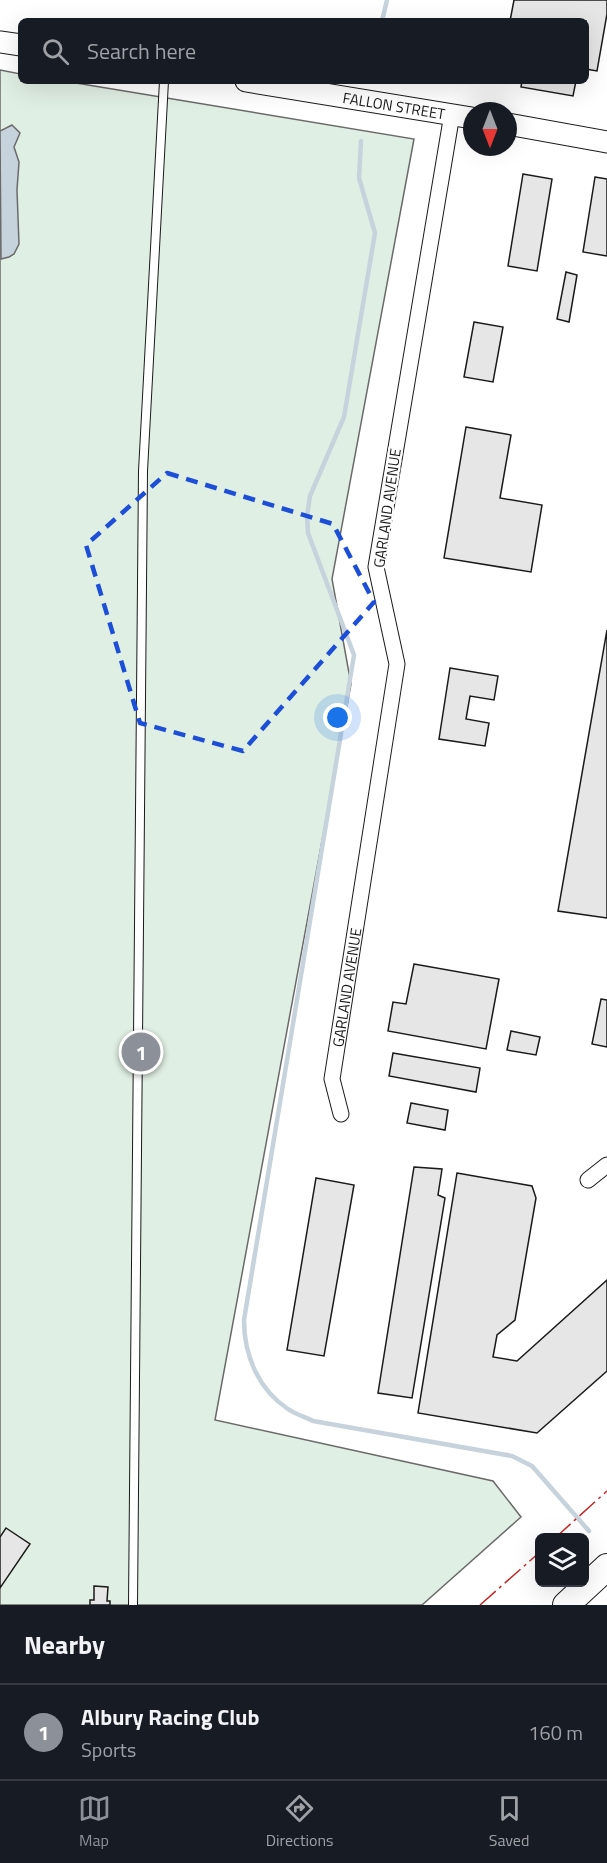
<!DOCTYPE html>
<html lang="en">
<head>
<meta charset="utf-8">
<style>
	:root { --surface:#171b24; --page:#242831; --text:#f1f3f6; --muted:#9ea1a6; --line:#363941; --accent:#8c9099 }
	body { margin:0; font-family:"Titillium Web",sans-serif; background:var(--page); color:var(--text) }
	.controls { position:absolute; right:18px; bottom:18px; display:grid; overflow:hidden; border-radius:9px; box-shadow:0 6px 24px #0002 }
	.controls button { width:54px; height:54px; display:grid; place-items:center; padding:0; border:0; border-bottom:2px solid var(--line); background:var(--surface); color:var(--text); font:30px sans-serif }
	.compass { position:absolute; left:463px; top:102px; width:54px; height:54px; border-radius:50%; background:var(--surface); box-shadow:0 6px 24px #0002; rotate:180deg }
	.you { position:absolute; left:338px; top:718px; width:21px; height:21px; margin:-15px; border:4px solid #fff; border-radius:50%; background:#1a73e8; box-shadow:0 0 0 9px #1a73e833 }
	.badge { display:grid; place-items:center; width:39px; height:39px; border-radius:50%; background:var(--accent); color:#fff; font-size:20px; font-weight:700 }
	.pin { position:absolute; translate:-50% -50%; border:3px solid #fff; box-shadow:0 2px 6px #0006 }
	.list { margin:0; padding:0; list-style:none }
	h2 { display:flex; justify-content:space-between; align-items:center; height:78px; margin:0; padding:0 24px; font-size:26px }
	h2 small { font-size:20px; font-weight:400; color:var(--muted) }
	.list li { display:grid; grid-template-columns:39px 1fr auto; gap:18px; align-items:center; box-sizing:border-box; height:96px; padding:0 24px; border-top:2px solid var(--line) }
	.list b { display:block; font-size:22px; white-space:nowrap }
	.list p { margin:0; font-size:20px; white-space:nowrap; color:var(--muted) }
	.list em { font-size:20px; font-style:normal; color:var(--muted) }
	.icon { flex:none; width:33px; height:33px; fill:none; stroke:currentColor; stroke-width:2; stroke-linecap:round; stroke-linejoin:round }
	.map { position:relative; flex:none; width:607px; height:1605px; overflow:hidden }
	.search { position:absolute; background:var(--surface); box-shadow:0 6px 24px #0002; left:18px; right:18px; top:18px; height:66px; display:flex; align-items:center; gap:15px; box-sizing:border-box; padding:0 21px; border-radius:9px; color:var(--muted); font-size:22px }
	.sheet { height:174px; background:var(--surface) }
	nav { display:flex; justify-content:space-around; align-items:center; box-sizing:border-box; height:84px; border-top:2px solid var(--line); background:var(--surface); font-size:16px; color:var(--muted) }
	nav a { display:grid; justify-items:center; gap:3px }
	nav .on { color:var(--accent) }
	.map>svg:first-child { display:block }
</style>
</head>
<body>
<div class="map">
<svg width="607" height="1605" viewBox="0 0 607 1605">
	<rect width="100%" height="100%" fill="#fff"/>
	<path fill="#e0efe3" stroke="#6a6a6a" stroke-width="1.5" d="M0 70 21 74V81H64L414 139 332 579 351 684 215 1420 493 1481 521 1517 422 1605H0Z"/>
	<path fill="#c6d2dc" stroke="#6a6a6a" stroke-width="1.5" d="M12 125 20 133 14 147 19 162 17 190 19 244 14 254 9 257 1 259 0 131Z"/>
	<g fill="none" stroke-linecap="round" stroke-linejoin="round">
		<path stroke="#c6d2dc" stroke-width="4.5" d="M382 21 387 0
			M361 141 359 178 375 233 344 417 310 496 307 516 308 533 354 655 244 1320C244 1355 258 1389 288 1409 295 1414 305 1417 313 1421L512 1456 532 1466 589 1531"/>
	</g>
	<path fill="#e6e6e6" stroke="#1a1a1a" stroke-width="1.5" d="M514 0H607V14L597 71 586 69V21H510Z
		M522 81H576L573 96 521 87Z
		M523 174 552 179 537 271 508 266Z
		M595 177 607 179V256L583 252Z
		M566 272 577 275 569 322 557 319Z
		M474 322 503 327 493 382 464 377Z
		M466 427 511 435 500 498 542 505 531 572 444 558Z
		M607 630V918L558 911Z
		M450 668 498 676 494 700 470 696 466 719 489 723 485 746 439 739Z
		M414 964 499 979 486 1049 388 1031 393 1002 406 1004Z
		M601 999 607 1000V1047L592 1044Z
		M511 1031 540 1037 536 1055 507 1050Z
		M393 1053 480 1068 476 1092 389 1076Z
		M411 1103 448 1110 445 1130 407 1123Z
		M414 1167 442 1169 438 1195 445 1198 412 1398 378 1393Z
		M457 1173 532 1186 536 1198 515 1320 497 1335 493 1357 517 1361 607 1280V1371L537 1433 418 1413Z
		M316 1178 354 1185 324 1356 287 1350Z
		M6 1528 30 1544 0 1588V1537Z
		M94 1586 108 1587 107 1601H110V1605H90V1600H94Z"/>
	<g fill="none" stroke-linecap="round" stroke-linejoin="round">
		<g stroke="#1a1a1a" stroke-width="10">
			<path id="lane" d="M133 1605 143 471 164 81"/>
		</g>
		<g stroke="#1a1a1a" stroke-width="17">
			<g id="street">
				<path id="s1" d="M341 1114 332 1079 397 664 376 567 452 114"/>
				<path d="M588 1180 607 1165"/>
			</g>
		</g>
		<g stroke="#1a1a1a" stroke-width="23">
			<g id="secondary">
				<path d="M0 42 21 45"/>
				<path id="s2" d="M246 81 472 118"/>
				<path d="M508 124 607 142"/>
			</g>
		</g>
		<g stroke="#1a1a1a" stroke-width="28">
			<path id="highway" d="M566 1605 607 1567"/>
		</g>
		<use href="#lane" stroke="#fff" stroke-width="8"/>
		<use href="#street" stroke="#fff" stroke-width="15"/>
		<use href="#secondary" stroke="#fff" stroke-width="21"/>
		<use href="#highway" stroke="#fff" stroke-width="26"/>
		<path stroke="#c62828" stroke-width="1.5" stroke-dasharray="21 4.5 3 4.5" stroke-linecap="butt" d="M555 1538 607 1491
			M480 1605 540 1552"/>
	</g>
	<path fill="none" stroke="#1d4ed8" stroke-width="4.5" stroke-dasharray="12 8" stroke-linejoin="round" d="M167 473 333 524 374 602 243 751 140 723 86 545Z"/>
	<g text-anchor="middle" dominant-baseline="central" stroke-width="4.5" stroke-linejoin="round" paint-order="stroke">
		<g font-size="15" fill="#1a1a1a" stroke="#fff">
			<text stroke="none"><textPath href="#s2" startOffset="150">FALLON STREET</textPath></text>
			<text transform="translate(387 508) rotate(-82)">GARLAND AVENUE</text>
			<text stroke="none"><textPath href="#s1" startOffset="129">GARLAND AVENUE</textPath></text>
		</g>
	</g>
</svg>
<div class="controls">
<button><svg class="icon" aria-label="layers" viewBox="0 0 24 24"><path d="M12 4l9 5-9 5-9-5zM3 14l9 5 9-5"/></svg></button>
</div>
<svg class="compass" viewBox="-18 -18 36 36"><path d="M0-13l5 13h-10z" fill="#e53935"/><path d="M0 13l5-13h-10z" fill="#9ea1a6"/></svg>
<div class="you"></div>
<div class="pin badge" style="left:141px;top:1052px">1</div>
<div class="search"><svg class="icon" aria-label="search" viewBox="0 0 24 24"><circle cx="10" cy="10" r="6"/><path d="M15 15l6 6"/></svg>Search here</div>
</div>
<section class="sheet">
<h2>Nearby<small></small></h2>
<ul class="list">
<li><span class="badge">1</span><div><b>Albury Racing Club</b><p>Sports</p></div><em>160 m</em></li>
</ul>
</section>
<nav>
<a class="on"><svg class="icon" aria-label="map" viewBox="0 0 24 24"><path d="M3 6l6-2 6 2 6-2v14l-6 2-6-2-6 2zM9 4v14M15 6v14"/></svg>Map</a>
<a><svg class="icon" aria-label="directions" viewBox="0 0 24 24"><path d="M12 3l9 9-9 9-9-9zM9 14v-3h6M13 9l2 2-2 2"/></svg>Directions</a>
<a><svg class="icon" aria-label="saved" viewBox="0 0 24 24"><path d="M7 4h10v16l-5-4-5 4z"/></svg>Saved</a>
</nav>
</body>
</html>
